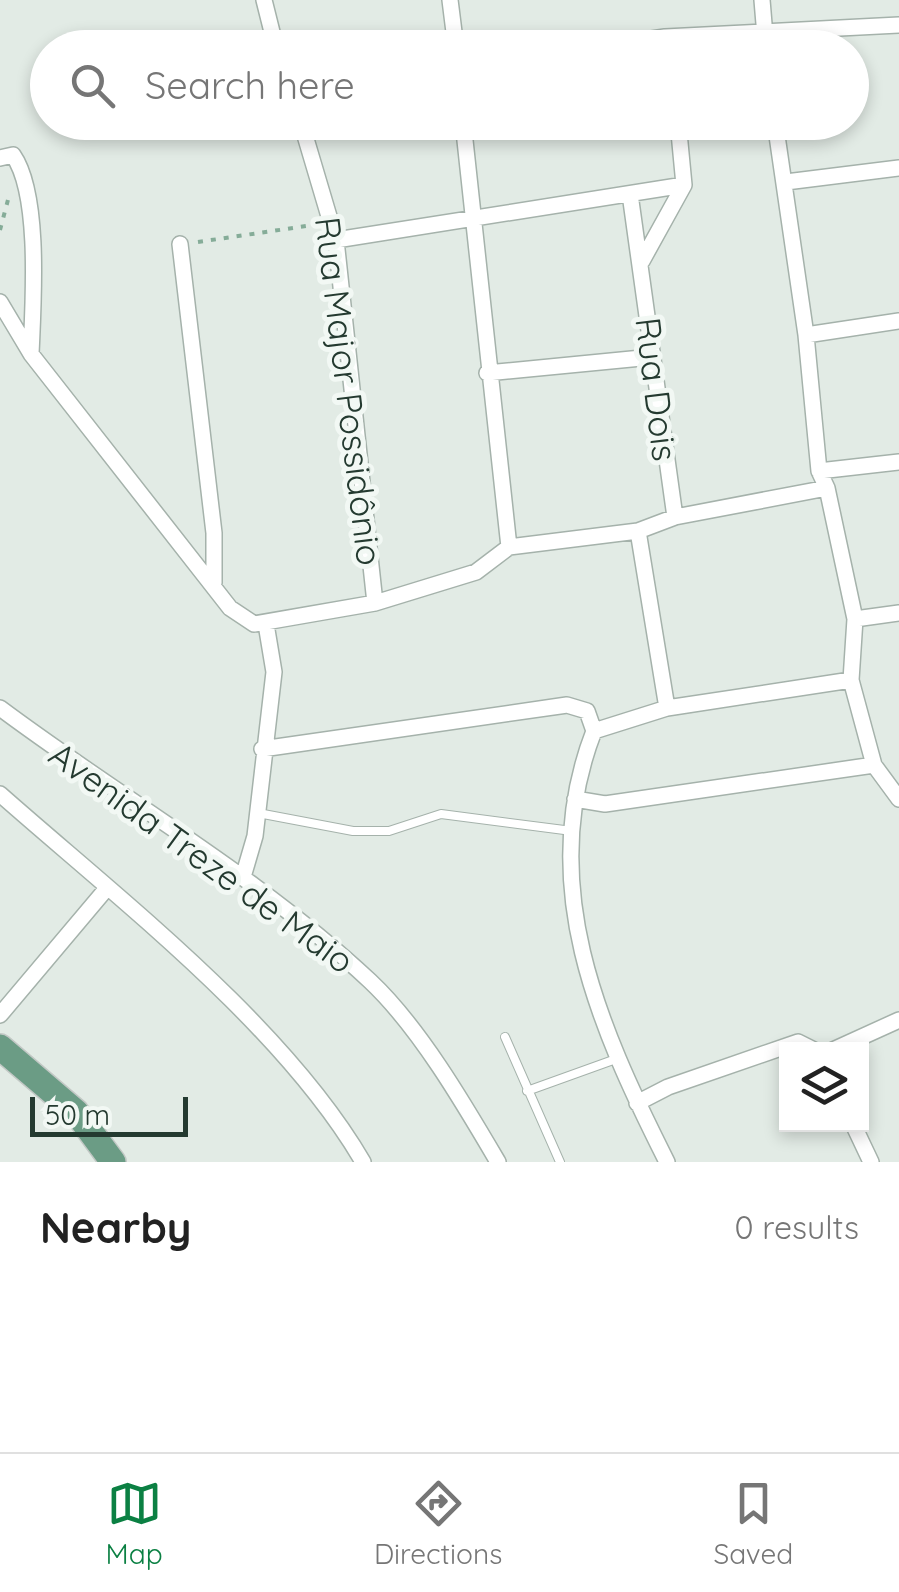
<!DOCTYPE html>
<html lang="en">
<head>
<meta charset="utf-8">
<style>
	:root { --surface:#fff; --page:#f2f2f2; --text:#222; --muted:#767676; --line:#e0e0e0; --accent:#0b8043 }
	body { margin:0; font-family:Quicksand,sans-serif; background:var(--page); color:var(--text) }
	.controls { position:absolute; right:30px; bottom:30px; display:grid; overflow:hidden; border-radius:0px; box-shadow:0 5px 15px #0003 }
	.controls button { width:90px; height:90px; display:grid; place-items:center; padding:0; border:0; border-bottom:2px solid var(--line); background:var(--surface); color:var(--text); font:50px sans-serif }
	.scale { position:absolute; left:30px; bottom:25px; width:158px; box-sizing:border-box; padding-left:10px; border:5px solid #243a30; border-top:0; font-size:28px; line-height:35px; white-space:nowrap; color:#243a30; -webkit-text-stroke:8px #f2f8f4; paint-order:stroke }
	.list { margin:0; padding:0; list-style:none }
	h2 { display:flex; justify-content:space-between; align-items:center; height:130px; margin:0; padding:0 40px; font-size:42px }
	h2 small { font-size:32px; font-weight:400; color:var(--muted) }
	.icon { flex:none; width:55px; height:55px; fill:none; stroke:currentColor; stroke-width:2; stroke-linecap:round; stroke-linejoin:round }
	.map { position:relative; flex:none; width:899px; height:1162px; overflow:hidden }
	.search { position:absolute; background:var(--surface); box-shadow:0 5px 15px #0003; left:30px; right:30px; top:30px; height:110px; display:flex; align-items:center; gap:25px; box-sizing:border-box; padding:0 35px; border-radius:55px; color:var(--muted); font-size:38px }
	.sheet { height:290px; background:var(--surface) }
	nav { display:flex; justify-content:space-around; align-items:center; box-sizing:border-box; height:140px; border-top:2px solid var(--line); background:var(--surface); font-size:28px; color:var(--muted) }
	nav a { display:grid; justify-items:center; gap:5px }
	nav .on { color:var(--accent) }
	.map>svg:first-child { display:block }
</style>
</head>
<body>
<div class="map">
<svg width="899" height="1162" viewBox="0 0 899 1162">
	<rect width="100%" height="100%" fill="#e2ebe5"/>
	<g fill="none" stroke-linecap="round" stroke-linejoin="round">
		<g stroke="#a5b2ab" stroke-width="10">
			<path id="service" d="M258 813 353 831H389L441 814 572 831
				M505 1037 560 1162
				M527 1091 616 1059"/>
		</g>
		<g stroke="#a5b2ab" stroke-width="18">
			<path id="minor" d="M264 0 276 48
				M450 0 456 48
				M762 0 766 48
				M591 48 665 37 899 25
				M301 122 336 240 375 603
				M463 122 509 547
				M775 122 806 335 819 471 827 488 855 619 851 680 874 765 899 799
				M0 158 13 155C41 195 33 305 31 354
				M786 182 899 168
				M630 194 675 517
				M336 240 684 185
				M180 244 214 533V583
				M642 261 684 185 678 122
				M0 302 31 354 230 608 254 624 375 603 476 572 509 547 638 531 675 517 827 488
				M806 335 899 321
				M487 373 652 357
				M819 471 899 462
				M638 531 667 708
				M855 619 899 613
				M0 708C123 800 258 876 370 981 419 1027 464 1104 498 1162
				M594 731 667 708 851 680
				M262 749 567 705 587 711 594 731C535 883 598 1025 667 1162
				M0 794C120 900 283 1025 363 1162
				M575 799 605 804 874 765
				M243 877 255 836 274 672 266 624
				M0 1015 107 888
				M833 1050 899 1020
				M637 1103 668 1087 798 1042 814 1050
				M853 1124 871 1162"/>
		</g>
		<g stroke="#c2c8c5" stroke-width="28">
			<path id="primary" d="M0 1047 76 1112 113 1162"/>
		</g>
		<path stroke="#85ac98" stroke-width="4" stroke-dasharray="5 8" stroke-linecap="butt" d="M0 230 9 196
			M198 242 313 225"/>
		<use href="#service" stroke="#fff" stroke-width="8"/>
		<use href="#minor" stroke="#fff" stroke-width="15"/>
		<use href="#primary" stroke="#6b9c85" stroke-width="25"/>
	</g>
	<g text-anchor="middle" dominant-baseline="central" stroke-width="10" stroke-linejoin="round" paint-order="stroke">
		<g font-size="35" fill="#243a30" stroke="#f2f8f4">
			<text transform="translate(657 389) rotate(83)">Rua Dois</text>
			<text transform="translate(349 391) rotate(83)">Rua Major Possidônio</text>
			<text transform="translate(202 857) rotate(36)">Avenida Treze de Maio</text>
		</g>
	</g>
</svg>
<div class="controls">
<button><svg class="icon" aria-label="layers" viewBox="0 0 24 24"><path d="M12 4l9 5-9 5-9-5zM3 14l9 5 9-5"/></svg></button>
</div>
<div class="scale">50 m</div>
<div class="search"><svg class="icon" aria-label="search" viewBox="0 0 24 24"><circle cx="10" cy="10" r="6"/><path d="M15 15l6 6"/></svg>Search here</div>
</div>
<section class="sheet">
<h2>Nearby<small>0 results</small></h2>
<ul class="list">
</ul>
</section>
<nav>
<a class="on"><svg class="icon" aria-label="map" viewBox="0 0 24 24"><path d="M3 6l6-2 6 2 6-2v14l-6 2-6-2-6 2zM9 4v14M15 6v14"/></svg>Map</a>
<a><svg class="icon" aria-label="directions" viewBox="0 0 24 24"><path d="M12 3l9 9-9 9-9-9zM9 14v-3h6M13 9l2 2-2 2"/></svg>Directions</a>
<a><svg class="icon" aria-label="saved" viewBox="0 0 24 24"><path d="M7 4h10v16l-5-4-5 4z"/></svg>Saved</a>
</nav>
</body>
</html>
